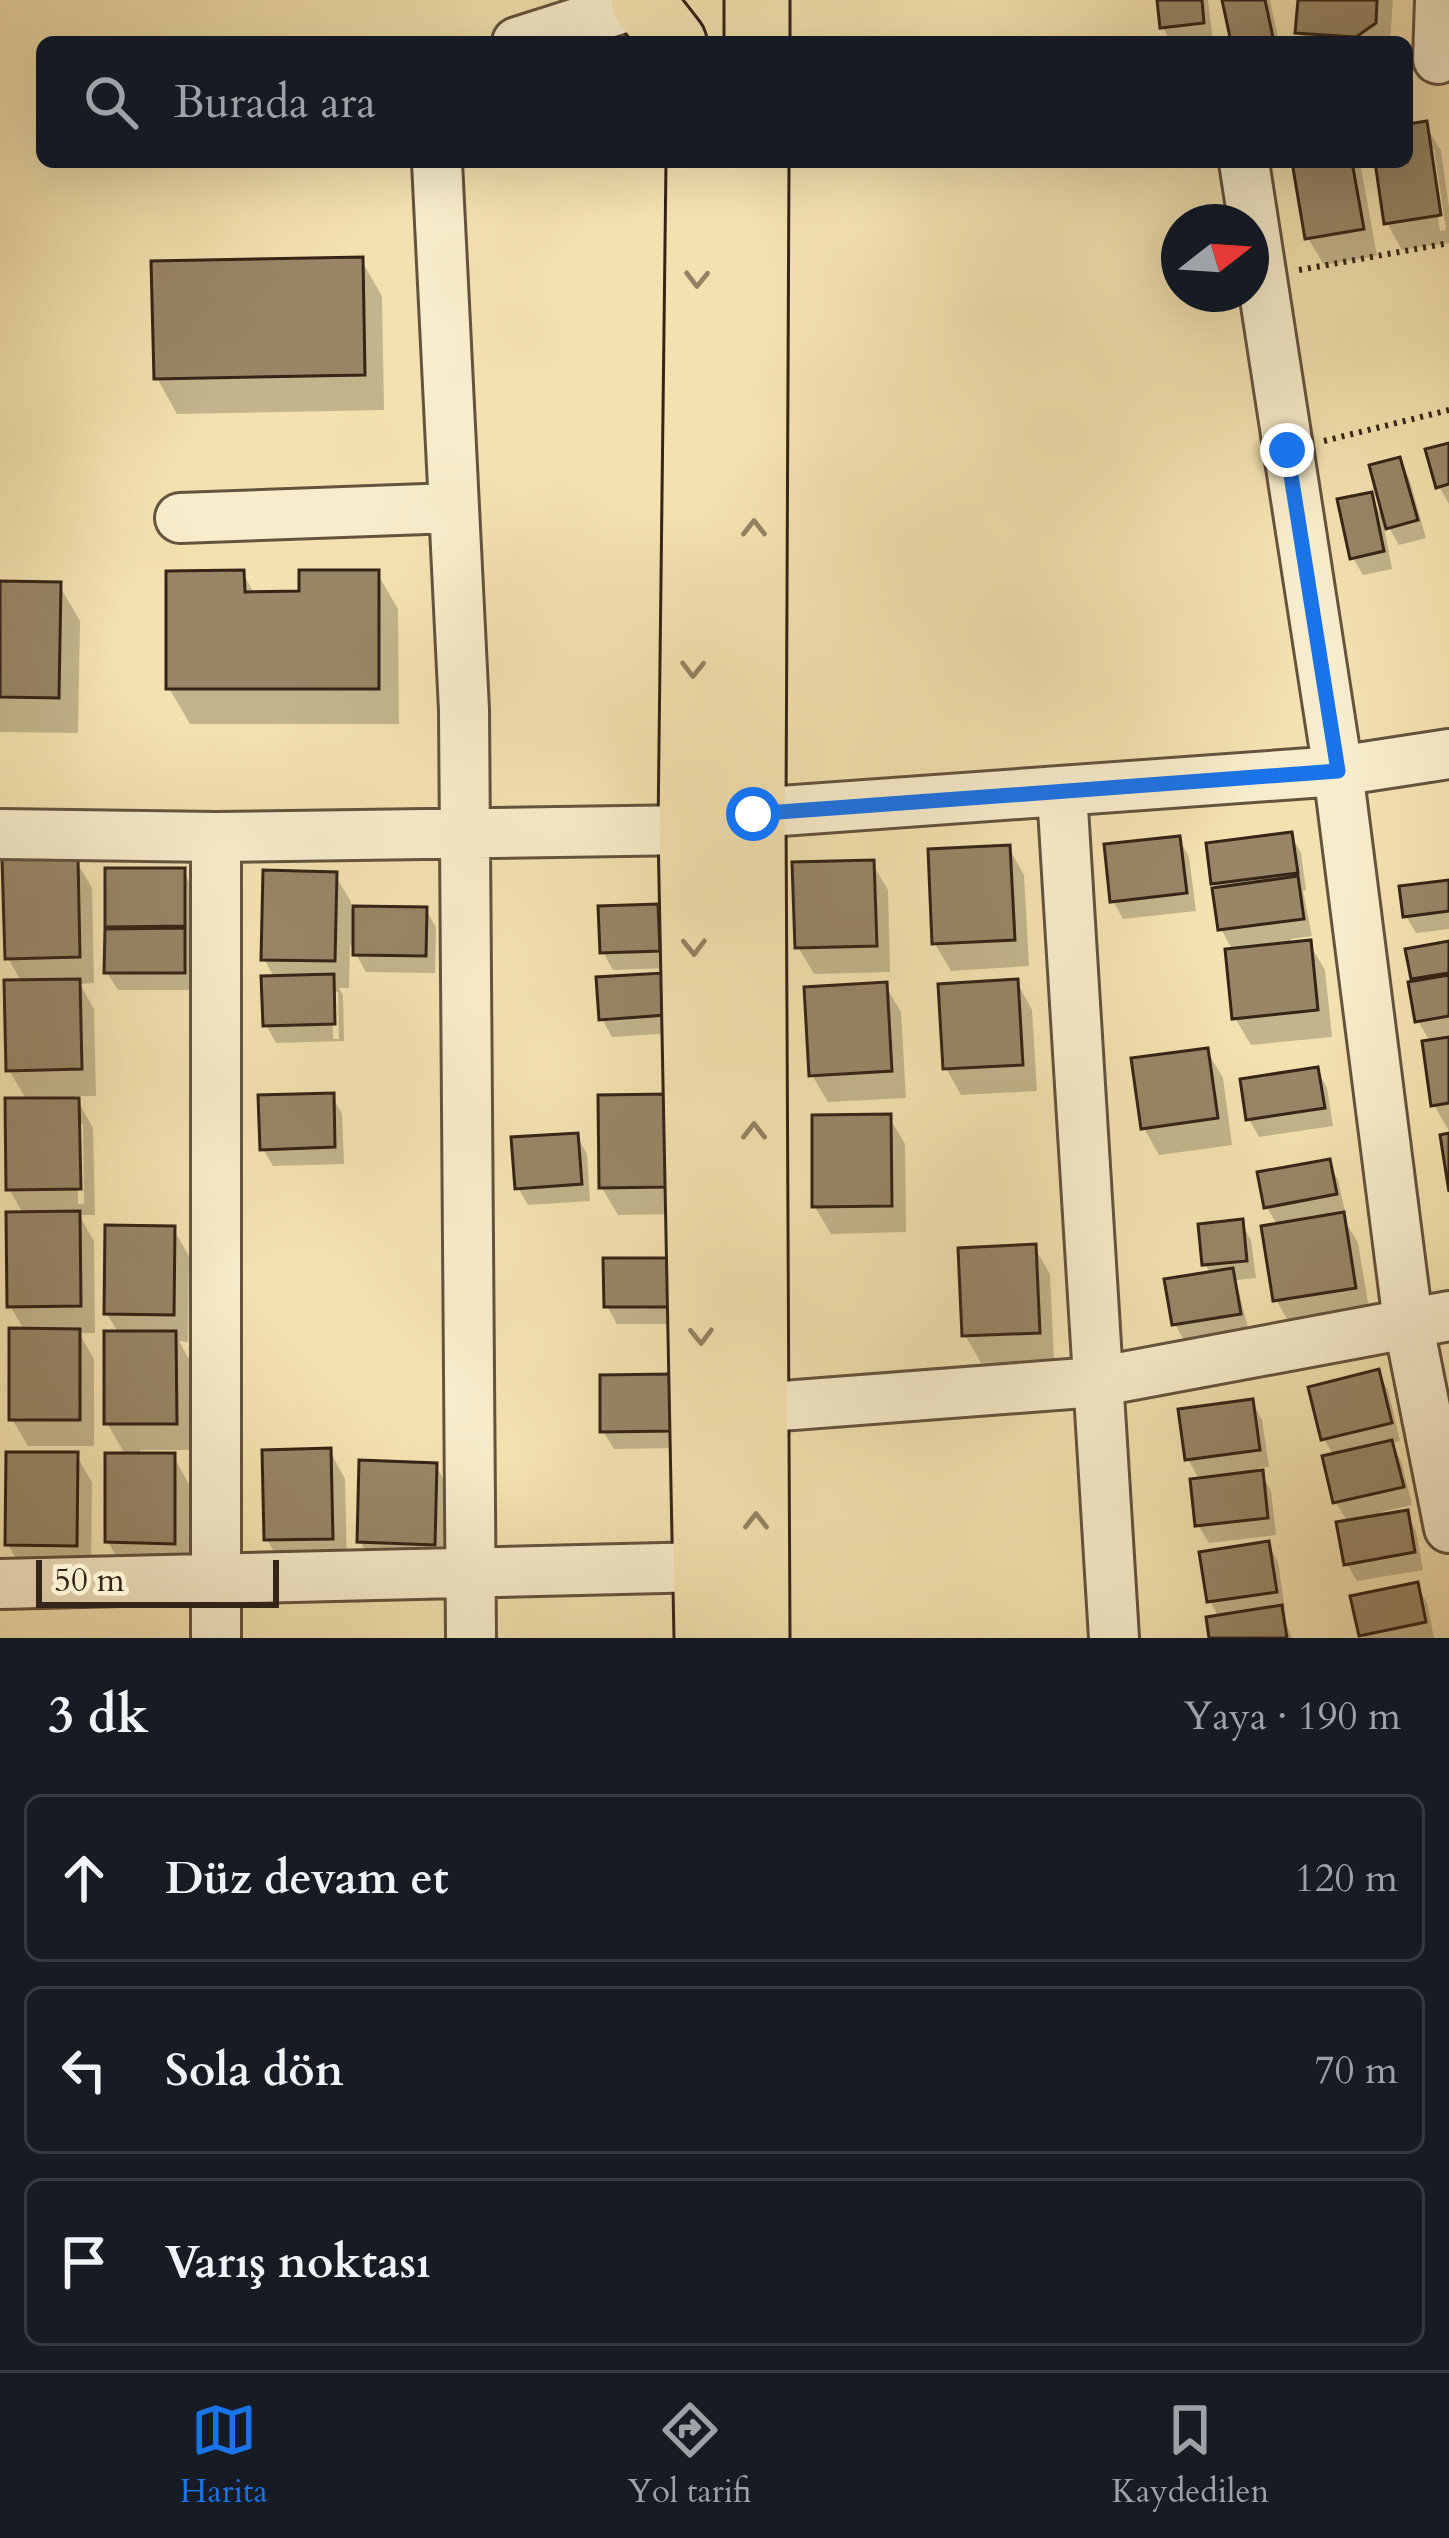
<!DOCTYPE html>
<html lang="tr">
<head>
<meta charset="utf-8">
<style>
	:root { --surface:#171b24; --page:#20242c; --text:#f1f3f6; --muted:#9ea1a6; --line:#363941; --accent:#1a73e8 }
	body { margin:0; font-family:Cardo,serif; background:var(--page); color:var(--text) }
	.compass { position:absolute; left:1161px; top:204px; width:108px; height:108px; border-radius:50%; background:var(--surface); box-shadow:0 12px 48px #0002; rotate:73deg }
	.scale { position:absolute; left:36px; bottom:30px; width:243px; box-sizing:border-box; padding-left:12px; border:6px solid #352418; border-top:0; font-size:33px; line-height:42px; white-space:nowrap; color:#352418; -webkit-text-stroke:9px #f7eccb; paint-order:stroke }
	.stop { position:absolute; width:36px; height:36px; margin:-27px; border:9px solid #1a73e8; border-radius:50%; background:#fff }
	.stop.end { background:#1a73e8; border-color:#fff; box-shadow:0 3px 12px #0008 }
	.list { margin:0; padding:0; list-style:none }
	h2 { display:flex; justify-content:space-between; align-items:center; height:156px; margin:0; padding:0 48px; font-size:51px }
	h2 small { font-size:39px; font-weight:400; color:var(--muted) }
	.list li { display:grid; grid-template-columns:78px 1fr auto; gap:36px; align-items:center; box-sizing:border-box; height:168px; margin:0 24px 24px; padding:0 24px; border:3px solid var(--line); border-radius:18px }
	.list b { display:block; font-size:45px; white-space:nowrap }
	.list em { font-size:39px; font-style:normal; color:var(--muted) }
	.icon { flex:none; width:66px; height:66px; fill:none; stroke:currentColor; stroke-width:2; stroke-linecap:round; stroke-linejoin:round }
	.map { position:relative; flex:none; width:1449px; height:1638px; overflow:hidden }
	.search { position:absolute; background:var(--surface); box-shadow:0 12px 48px #0002; left:36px; right:36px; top:36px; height:132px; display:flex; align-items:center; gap:30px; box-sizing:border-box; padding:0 42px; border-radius:18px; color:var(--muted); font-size:45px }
	.sheet { height:732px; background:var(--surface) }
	nav { display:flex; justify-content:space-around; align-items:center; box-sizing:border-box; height:168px; border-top:3px solid var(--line); background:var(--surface); font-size:33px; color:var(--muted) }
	nav a { display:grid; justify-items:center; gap:6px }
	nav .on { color:var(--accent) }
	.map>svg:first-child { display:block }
</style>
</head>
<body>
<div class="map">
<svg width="1449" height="1638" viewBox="0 0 1449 1638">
	<rect width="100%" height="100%" fill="#f3e1af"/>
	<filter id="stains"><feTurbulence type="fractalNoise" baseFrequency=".00167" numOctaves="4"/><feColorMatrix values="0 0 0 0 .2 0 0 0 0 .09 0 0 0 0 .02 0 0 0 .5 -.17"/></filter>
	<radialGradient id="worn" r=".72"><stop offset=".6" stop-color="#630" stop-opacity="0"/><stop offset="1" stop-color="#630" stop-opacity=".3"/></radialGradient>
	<path fill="#0003" fill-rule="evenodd" d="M1160 0H1208L1213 41 1171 42 1163 28Z
		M1225 0H1270L1279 42H1234Z
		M1301 0H1393L1390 42H1304L1298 32Z
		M1425 124 1441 151 1449 207V243L1402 250 1387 223 1378 162H1407V127ZM1428 149H1434L1446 230 1440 231Z
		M1295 162H1360L1377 256 1324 265 1308 238Z
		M361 260 382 296 384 410 177 414 157 378Z
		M1449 446V504L1439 486Z
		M1399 460 1409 478 1426 538 1399 545 1385 521Z
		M1370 495 1382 516 1392 569 1363 575 1353 558Z
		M243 573 255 595 302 594 377 573 398 609 399 724H190L169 688Z
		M0 584 59 585 80 621 78 733 0 732Z
		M1291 835 1301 853 1306 890 1303 891 1312 936 1291 939V945L1309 943 1325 970 1332 1037 1251 1045 1235 1018 1233 951 1221 929 1214 883Z
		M1179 839 1189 857 1196 911 1123 919 1113 901Z
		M1009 848 1024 875 1029 966 951 971 935 944Z
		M76 861 92 888 94 983 80 984 94 1009 96 1096H75L93 1128 95 1215H79L94 1241 95 1333H79L94 1359V1446H28L12 1419 25 1331 10 1306 24 1215 9 1189 27 1101 9 1070 22 983 8 958ZM77 1124H83L84 1204H78Z
		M872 863 888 890 890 972 814 974 798 947Z
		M183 871 193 889V943H190L193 949 194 990H118L107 973 112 932 108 926Z
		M335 875 351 902V909L426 910 436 927 435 973 366 972 350 944 349 988H339L343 995 344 1041 276 1043 266 1025 275 979 264 959ZM332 992H338L339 1039H333Z
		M1449 883V929L1416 933 1406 916Z
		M657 907 667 924 669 968 613 970 603 952Z
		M1449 945V1131L1434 1105 1431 1043 1418 1021 1409 951Z
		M662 976 675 1033 612 1037 602 1019Z
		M1017 982 1032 1010 1037 1091 961 1095 946 1068Z
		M885 985 901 1012 906 1098 828 1102 812 1075Z
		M1207 1051 1223 1078 1232 1145 1159 1155 1144 1128Z
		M1317 1070 1327 1088 1333 1126 1259 1137 1249 1119Z
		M332 1096 342 1114 344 1164 273 1166 263 1149Z
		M665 1097 681 1214 618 1215 602 1188Z
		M889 1117 905 1144 906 1232 831 1234 815 1207Z
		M577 1136 587 1154 590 1201 528 1205 518 1188Z
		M1328 1162 1338 1180 1345 1211 1340 1212 1358 1243 1370 1315 1292 1327 1276 1300 1278 1226 1266 1206Z
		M1241 1222 1251 1240 1256 1278 1236 1280 1249 1332 1185 1342 1175 1324 1211 1274 1205 1264Z
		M173 1229 189 1256 188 1342 179 1341 190 1361 191 1450H140V1456H173L189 1484V1570L124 1569 108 1542 126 1456 107 1423 119 1334 107 1314Z
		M1034 1247 1050 1274 1054 1359 981 1363 965 1335Z
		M666 1261 676 1279V1324H617L607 1306Z
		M1377 1373 1388 1390 1400 1441 1391 1443 1401 1461 1412 1505 1381 1512 1382 1517 1406 1513 1416 1531 1423 1570 1357 1581 1347 1564 1348 1523 1336 1502 1334 1456 1324 1439Z
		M670 1377 682 1448 614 1449 603 1431Z
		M1252 1402 1262 1420 1269 1467 1258 1468 1271 1491 1276 1535 1209 1543 1198 1525 1200 1481 1188 1459Z
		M330 1451 345 1479 347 1565 282 1567 267 1539Z
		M76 1455 92 1482 91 1572H24L8 1545Z
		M436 1466 451 1493 449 1571 375 1568 360 1541Z
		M1268 1544 1278 1562 1285 1609 1281 1610 1292 1638H1212L1219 1618 1210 1601Z
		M1417 1585 1427 1603 1434 1638H1364L1362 1634Z"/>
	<path fill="#988667" stroke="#352418" stroke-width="3" d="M1157 0H1202L1204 23 1160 28Z
		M1222 0H1265L1274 42H1231Z
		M1298 0H1377L1376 23 1356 37 1295 33Z
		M1427 121 1441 215 1384 224 1375 162H1407V124Z
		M1292 162H1352L1364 229 1305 239Z
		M363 257 365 375 154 379 151 261Z
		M1449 443V484L1436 488 1425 449Z
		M1400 457 1418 520 1386 529 1369 465Z
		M1372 492 1384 551 1350 559 1337 499Z
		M244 570 245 592 299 591V570H379V689H166V571Z
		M0 581 61 582 59 698 0 697Z
		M1292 832 1298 873 1211 884 1206 843Z
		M1180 836 1187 893 1110 902 1104 844Z
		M1010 845 1015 940 932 944 928 849Z
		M78 858 80 957 5 959 2 859Z
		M874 860 877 946 795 948 792 862Z
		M105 868H185V926L105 927Z
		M263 870 337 872 335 961 261 960Z
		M1298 876 1304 919 1218 930 1212 888Z
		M1449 880V911L1403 917 1399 886Z
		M658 904 660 951 600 953 598 906Z
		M353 906 427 907 426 956 353 955Z
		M185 928V973H104L105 929Z
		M1311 940 1318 1010 1232 1019 1225 949Z
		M1449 941V973L1411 979 1405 949Z
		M663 973 666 1015 599 1020 596 977Z
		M334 974 335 1024 263 1026 261 976Z
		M1449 975V1016L1415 1022 1408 982Z
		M80 979 82 1069 6 1071 4 980Z
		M1018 979 1023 1065 943 1069 938 984Z
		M887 982 892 1071 809 1076 804 987Z
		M1449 1037V1103L1431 1106 1422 1041Z
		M1208 1048 1218 1118 1141 1129 1131 1058Z
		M1318 1067 1325 1108 1246 1120 1240 1079Z
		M334 1093 335 1147 260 1150 258 1095Z
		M667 1094V1187L599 1188 598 1095Z
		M5 1098H79L81 1189 6 1190Z
		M891 1114 892 1206 812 1207V1115Z
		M578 1133 582 1184 515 1189 511 1137Z
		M1449 1133V1192L1440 1135Z
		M1330 1159 1337 1194 1264 1208 1257 1172Z
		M80 1211 81 1306 7 1307 6 1212Z
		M1344 1212 1356 1288 1273 1301 1261 1226Z
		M1243 1219 1247 1261 1202 1265 1198 1224Z
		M105 1225 175 1226 174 1315 104 1314Z
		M1036 1244 1040 1333 962 1336 958 1248Z
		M603 1258H667L668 1307H604Z
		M1233 1268 1241 1314 1172 1325 1164 1279Z
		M9 1328 80 1329V1420H9Z
		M104 1331H176L177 1424H104Z
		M1379 1369 1392 1423 1321 1440 1308 1387Z
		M672 1374 674 1431 600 1432V1375Z
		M1253 1399 1260 1450 1185 1460 1178 1409Z
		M1392 1440 1404 1487 1333 1503 1322 1456Z
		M331 1448 333 1539 264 1540 262 1450Z
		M6 1452H78L77 1546 5 1545Z
		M105 1453H175V1544L105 1542Z
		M359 1460 437 1463 435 1545 357 1542Z
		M1263 1470 1268 1518 1195 1526 1190 1479Z
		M1408 1510 1415 1552 1344 1565 1336 1522Z
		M1269 1541 1277 1592 1207 1602 1199 1552Z
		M1418 1582 1426 1622 1359 1636 1350 1596Z
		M1282 1605 1287 1638H1209L1206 1617Z"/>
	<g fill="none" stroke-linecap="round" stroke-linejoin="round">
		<g stroke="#64533e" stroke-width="54">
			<path id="minor" d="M517 42 643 2
				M1438 59 1440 0
				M437 162 464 710 471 1638
				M1244 162 1338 771 1408 1322 1449 1528
				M180 518 453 508
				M1062 792 1114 1638
				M0 834 216 837 691 830 753 813 1338 771 1449 754
				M755 1408 1096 1382 1449 1316
				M0 1584 705 1567
				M216 1638V837"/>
		</g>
		<g stroke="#352418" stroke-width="69">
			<path id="major" d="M757 0V42
				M643 2 674 42
				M699 162 691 830 707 1638
				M756 162 753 813 757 1638"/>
		</g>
		<path stroke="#352418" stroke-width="6" stroke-dasharray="3 6" stroke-linecap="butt" d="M1299 270 1449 243
			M1324 441 1449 410"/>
		<use href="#minor" stroke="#f7eccb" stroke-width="48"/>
		<use href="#major" stroke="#f3e1af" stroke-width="63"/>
	</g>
	<defs><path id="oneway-chevron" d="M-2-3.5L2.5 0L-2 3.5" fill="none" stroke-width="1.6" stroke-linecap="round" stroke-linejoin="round" transform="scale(3)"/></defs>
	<g stroke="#948264">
		<use href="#oneway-chevron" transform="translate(697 279) rotate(91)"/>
		<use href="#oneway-chevron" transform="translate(754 528) rotate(-90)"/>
		<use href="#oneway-chevron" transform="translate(693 669) rotate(91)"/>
		<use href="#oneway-chevron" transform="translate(694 947) rotate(89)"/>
		<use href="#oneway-chevron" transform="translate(754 1131) rotate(-90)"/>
		<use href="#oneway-chevron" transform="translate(701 1336) rotate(89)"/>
		<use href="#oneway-chevron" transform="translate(756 1521) rotate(-90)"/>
	</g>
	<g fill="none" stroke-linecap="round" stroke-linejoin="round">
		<path stroke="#1a73e8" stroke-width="15" d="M753 814 1338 771 1287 450"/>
	</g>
	<rect width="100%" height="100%" filter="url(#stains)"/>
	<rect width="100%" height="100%" fill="url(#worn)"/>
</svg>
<svg class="compass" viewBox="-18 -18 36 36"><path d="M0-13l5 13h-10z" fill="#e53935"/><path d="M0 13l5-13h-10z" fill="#9ea1a6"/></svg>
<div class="scale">50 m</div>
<div class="stop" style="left:753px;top:814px"></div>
<div class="stop end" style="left:1287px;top:450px"></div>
<div class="search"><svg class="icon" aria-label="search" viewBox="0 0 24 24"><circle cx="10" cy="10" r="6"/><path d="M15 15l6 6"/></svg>Burada ara</div>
</div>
<section class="sheet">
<h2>3 dk<small>Yaya · 190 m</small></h2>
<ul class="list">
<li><svg class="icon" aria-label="ahead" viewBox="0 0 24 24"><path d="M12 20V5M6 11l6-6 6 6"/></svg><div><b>Düz devam et</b></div><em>120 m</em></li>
<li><svg class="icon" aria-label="left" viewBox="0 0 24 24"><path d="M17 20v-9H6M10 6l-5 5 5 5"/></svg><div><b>Sola dön</b></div><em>70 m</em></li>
<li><svg class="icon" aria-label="arrive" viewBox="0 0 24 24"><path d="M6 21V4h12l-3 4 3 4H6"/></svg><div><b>Varış noktası</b></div></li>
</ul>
</section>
<nav>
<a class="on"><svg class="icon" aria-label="map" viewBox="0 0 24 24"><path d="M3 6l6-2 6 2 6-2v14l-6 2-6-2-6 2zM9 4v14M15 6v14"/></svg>Harita</a>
<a><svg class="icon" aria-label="directions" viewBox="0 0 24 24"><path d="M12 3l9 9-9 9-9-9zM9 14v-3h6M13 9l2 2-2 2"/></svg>Yol tarifi</a>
<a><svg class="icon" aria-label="saved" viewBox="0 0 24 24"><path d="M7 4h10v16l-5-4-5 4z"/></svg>Kaydedilen</a>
</nav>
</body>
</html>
